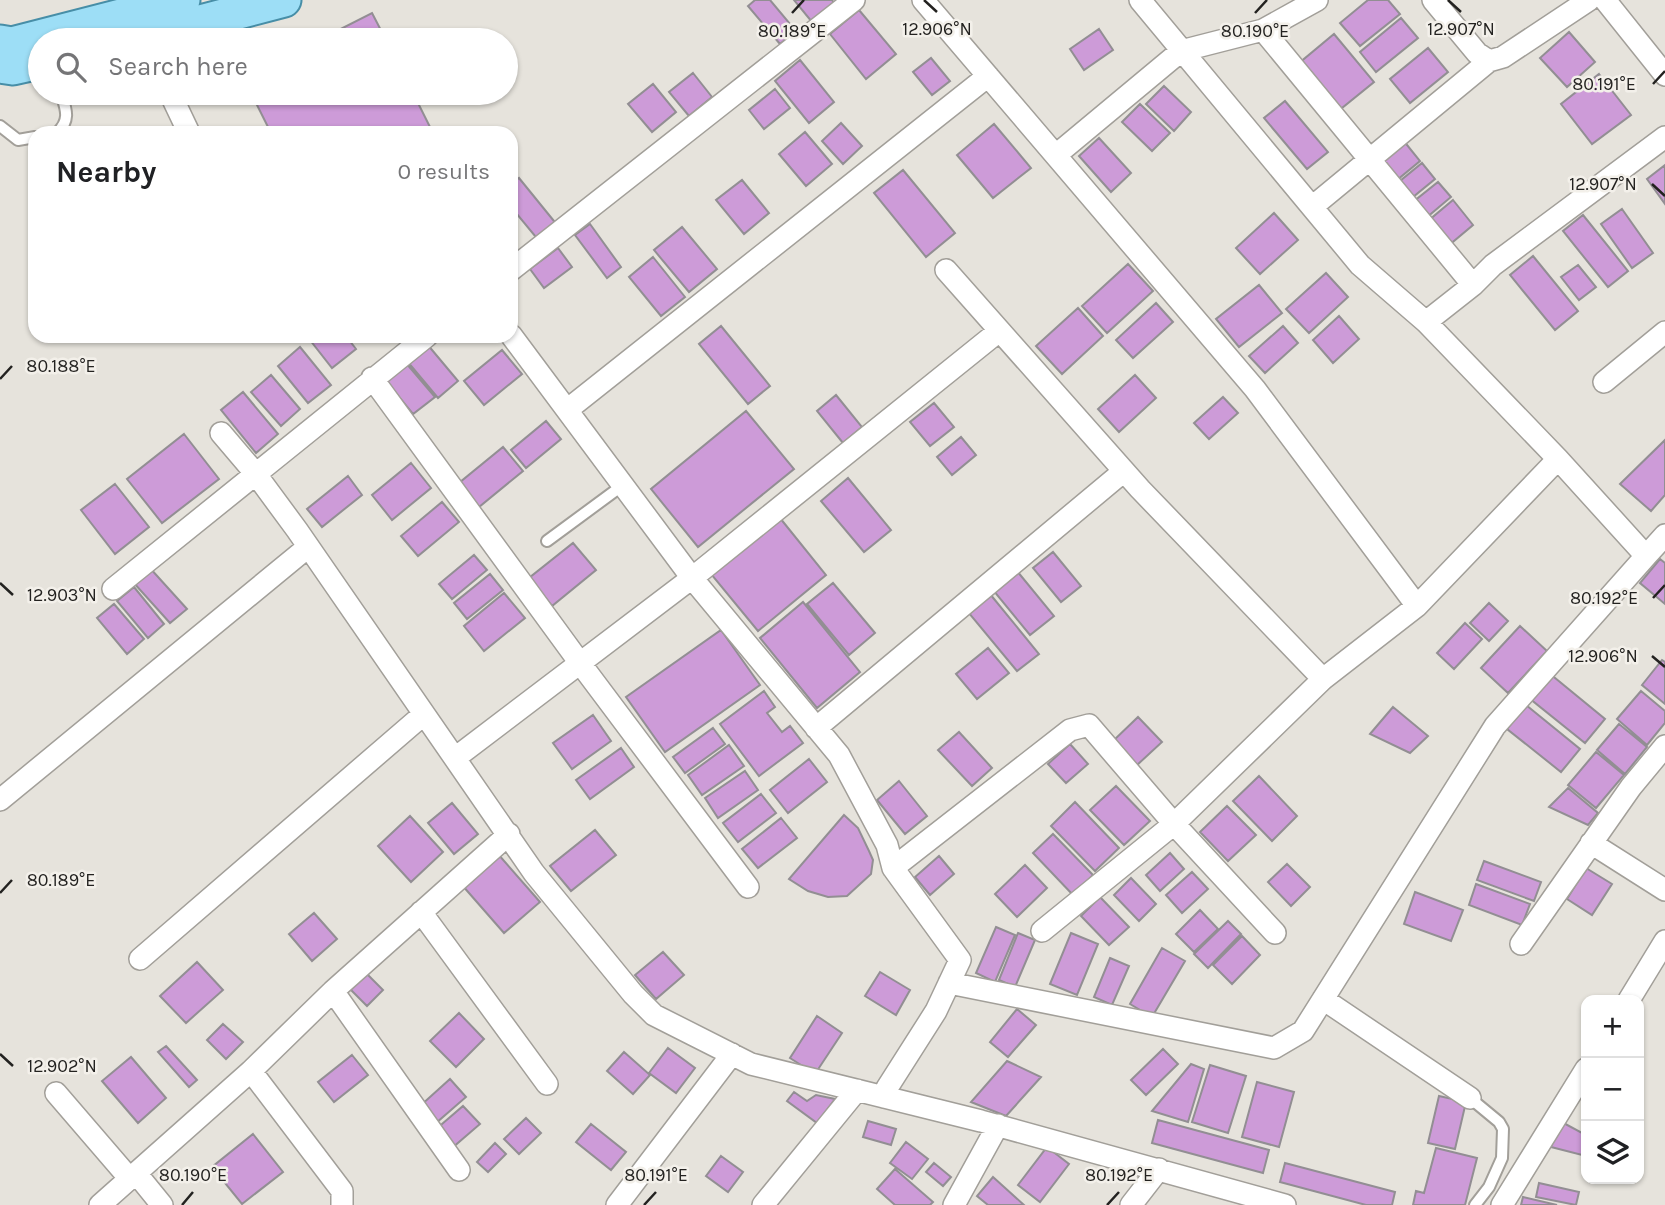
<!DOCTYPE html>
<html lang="en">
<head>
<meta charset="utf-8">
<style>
	:root { --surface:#fff; --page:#f2f2f2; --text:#202124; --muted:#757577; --line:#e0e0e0 }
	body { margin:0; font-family:Karla,sans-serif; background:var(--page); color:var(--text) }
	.controls { position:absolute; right:21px; bottom:21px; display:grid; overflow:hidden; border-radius:14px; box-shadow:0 2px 5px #0004 }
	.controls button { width:63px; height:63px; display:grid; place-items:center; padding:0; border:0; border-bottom:2px solid var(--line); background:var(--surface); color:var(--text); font:35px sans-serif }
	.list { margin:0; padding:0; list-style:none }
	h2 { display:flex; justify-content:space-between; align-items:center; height:91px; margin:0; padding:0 28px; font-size:30px }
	h2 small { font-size:23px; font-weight:400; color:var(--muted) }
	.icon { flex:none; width:38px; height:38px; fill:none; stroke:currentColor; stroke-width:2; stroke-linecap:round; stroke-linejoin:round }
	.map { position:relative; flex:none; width:1665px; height:1205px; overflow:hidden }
	.search { position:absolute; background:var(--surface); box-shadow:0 2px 5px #0004; left:28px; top:28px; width:490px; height:77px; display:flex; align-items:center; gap:18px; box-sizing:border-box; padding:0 24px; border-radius:38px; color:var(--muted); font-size:26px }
	.panel { position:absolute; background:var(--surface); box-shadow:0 2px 5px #0004; left:28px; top:126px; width:490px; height:217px; border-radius:21px }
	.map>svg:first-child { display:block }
</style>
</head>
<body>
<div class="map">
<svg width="1665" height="1205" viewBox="0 0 1665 1205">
	<rect width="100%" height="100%" fill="#e6e3dc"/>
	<path fill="#cd9bd8" stroke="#928e93" stroke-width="2" d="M755 0H770L796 31 780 44 748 6Z
		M794 0H832L834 3 812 22Z
		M1368 0H1388L1400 14 1360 46 1340 23Z
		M859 10 896 54 866 79 830 34Z
		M372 13 386 40H319Z
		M1401 18 1418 38 1376 72 1360 52Z
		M1099 29 1113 50 1084 70 1070 49Z
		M1569 32 1595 62 1567 87 1540 58Z
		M1334 34 1374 82 1337 112 1298 64Z
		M1428 48 1448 72 1410 103 1390 79Z
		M931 58 950 81 932 95 913 72Z
		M800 60 834 102 809 123 775 81Z
		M693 73 712 97 689 116 669 92Z
		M1599 74 1631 115 1592 144 1561 104Z
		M653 84 676 112 652 132 628 104Z
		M1164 86 1191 112 1174 131 1146 104Z
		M775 89 790 108 764 129 749 110Z
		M251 93H413L433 133H271Z
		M1285 101 1328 152 1307 169 1264 118Z
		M1140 104 1170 133 1152 151 1122 122Z
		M841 123 862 146 843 164 822 141Z
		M994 124 1031 168 993 198 957 155Z
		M805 132 832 164 806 186 779 154Z
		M1099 138 1131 173 1111 192 1079 156Z
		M1403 140 1420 161 1397 180 1380 159Z
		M1422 163 1435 179 1413 197 1400 181Z
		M1665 165V204L1647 179Z
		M903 170 955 233 926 257 874 193Z
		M519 178 558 226 540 242 511 207V184Z
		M742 180 769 213 744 234 716 200Z
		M1438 182 1451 197 1426 218 1413 202Z
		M1453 200 1473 225 1448 246 1428 221Z
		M1622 209 1653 253 1632 268 1601 224Z
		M1274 213 1298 240 1260 274 1236 248Z
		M1583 215 1628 271 1608 287 1563 231Z
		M590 224 621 267 607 278 575 235Z
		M682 227 717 269 689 292 654 250Z
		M558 248 572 267 544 288 530 269Z
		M1533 256 1578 311 1555 330 1510 275Z
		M653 257 685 297 661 316 629 277Z
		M1128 264 1153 291 1107 333 1082 306Z
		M1578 265 1596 287 1579 300 1561 277Z
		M1326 273 1348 297 1309 333 1286 309Z
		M1259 285 1282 313 1239 347 1216 319Z
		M1156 303 1173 322 1133 358 1116 340Z
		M1078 308 1103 336 1062 374 1036 346Z
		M1339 316 1359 339 1333 363 1313 340Z
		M721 326 770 386 748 404 699 344Z
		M1283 326 1298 343 1265 373 1249 356Z
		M316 336H346L356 349 332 368 310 340Z
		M427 344 458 381 438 398 407 361Z
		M300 347 331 385 308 403 278 366Z
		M502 350 522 374 484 405 464 381Z
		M406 363 435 397 413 414 385 380Z
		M271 375 300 409 281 426 251 392Z
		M1135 375 1156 398 1119 432 1098 409Z
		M243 392 278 434 256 453 221 410Z
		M836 395 862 427 843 443 817 411Z
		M1223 397 1238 413 1209 439 1194 423Z
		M934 403 954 427 930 446 910 422Z
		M746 411 794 469 698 547 651 489Z
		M546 421 561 439 526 468 511 450Z
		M184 434 219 479 162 523 127 479Z
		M961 437 976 455 952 475 937 457Z
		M1665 440V495L1651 511 1620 484Z
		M503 447 523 471 479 507 459 483Z
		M411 463 431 488 392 520 372 495Z
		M348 476 362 495 322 527 307 509Z
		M848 478 891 530 864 552 821 501Z
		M115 484 149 527 115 554 81 510Z
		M442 502 459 522 418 556 401 536Z
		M780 518 826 575 758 631 711 574Z
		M573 543 596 570 552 606 529 578Z
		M1053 552 1081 586 1061 602 1033 568Z
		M474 555 487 570 452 599 439 584Z
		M1660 559 1665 563V604L1640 583Z
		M149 567 187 609 170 623 133 582Z
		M1017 571 1054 616 1030 635 993 590Z
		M490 574 503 590 467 619 454 603Z
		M833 583 875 633 849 655 807 604Z
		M134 587 164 624 148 638 117 601Z
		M504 593 525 618 484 651 464 626Z
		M990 594 1039 654 1017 671 968 612Z
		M803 602 860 672 817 708 760 638Z
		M1489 603 1508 621 1489 641 1470 623Z
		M114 604 144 639 127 654 97 618Z
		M1465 623 1482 639 1454 669 1437 653Z
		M1520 626 1547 651 1508 693 1481 668Z
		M721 630 760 685 665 752 626 697Z
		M988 648 1009 673 977 699 956 674Z
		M1662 660 1665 662V704L1642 685Z
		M1549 673 1605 719 1585 743 1529 698Z
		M764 691 775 707 767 713 782 732 790 726 803 743 759 776 720 724Z
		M1641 691 1665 711V723L1647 745 1617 719Z
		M1526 705 1580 749 1561 772 1507 729Z
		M1393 707 1428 736 1410 753 1370 734Z
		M593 715 611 741 572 769 553 743Z
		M1138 717 1162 742 1136 766 1113 741Z
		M1619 724 1647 747 1625 774 1597 750Z
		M713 728 725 744 685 773 673 757Z
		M959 732 992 768 972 786 938 750Z
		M1070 744 1088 764 1066 783 1048 764Z
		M729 745 744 766 702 795 688 775Z
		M621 748 634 767 590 799 576 780Z
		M1596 752 1624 775 1596 808 1568 785Z
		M809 759 827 782 788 813 770 790Z
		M745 771 758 790 718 818 705 798Z
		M1259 776 1297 816 1272 841 1233 801Z
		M899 781 927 816 905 834 877 800Z
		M1116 786 1150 821 1124 845 1090 810Z
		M1568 788 1598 813 1588 825 1549 807Z
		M761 794 776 813 738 842 723 823Z
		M1075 802 1119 848 1095 871 1051 826Z
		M452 803 478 834 454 854 428 823Z
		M1227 806 1256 835 1228 861 1200 832Z
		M844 815 858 828 869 851 873 860 871 874 847 896 828 897 808 891 789 879Z
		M410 816 443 852 411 882 378 846Z
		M781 818 797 838 758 868 742 849Z
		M595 830 616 855 571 891 550 866Z
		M1053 834 1093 875 1073 895 1033 853Z
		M1170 853 1184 869 1160 891 1146 875Z
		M498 854 540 902 504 933 462 885Z
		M939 856 954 874 930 895 915 877Z
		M1484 861 1541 882 1534 901 1477 880Z
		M1287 864 1310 887 1291 906 1268 882Z
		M1025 865 1047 888 1017 917 995 894Z
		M1586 868 1612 884 1592 915 1567 899Z
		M1192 872 1208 889 1182 913 1166 895Z
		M1131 878 1156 904 1139 921 1114 895Z
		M1476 884 1530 904 1522 925 1469 905Z
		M1415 892 1463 910 1451 941 1404 924Z
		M1100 897 1129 927 1109 945 1081 916Z
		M1200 910 1218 929 1194 952 1176 934Z
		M314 913 337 939 312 961 289 934Z
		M1228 921 1241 934 1208 968 1194 954Z
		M996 927 1015 935 995 982 976 973Z
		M1018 933 1035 940 1015 987 999 980Z
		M1071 933 1098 944 1077 995 1050 984Z
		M1242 936 1260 955 1232 984 1213 965Z
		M1162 948 1185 961 1152 1017 1130 1004Z
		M663 952 684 975 656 999 635 975Z
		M1110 958 1129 966 1112 1005 1094 997Z
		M197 962 223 990 186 1023 160 996Z
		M362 969 383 990 367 1006 346 985Z
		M880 972 910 990 896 1015 865 996Z
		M1017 1009 1036 1025 1008 1057 990 1042Z
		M459 1013 484 1039 456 1067 430 1041Z
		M817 1016 842 1033 815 1074 790 1058Z
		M223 1024 243 1042 226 1059 207 1040Z
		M166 1046 197 1080 189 1087 158 1052Z
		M668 1048 695 1068 676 1093 649 1073Z
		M1163 1049 1178 1064 1146 1095 1131 1080Z
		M624 1052 650 1075 633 1094 607 1071Z
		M352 1055 368 1075 334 1102 318 1082Z
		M131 1057 166 1098 138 1123 102 1081Z
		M1007 1061 1041 1077 1006 1116 971 1102Z
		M1191 1064 1204 1069 1188 1122 1152 1111Z
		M1210 1065 1246 1076 1228 1133 1192 1122Z
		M450 1079 466 1097 436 1123 420 1106Z
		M1257 1082 1294 1092 1279 1147 1242 1137Z
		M794 1092 807 1101 816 1095 835 1099 817 1123 787 1101Z
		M1439 1096 1466 1102 1455 1149 1428 1143Z
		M463 1106 480 1124 452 1148 435 1130Z
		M526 1118 541 1133 519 1154 504 1139Z
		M1158 1120 1269 1150 1263 1173 1152 1143Z
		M1558 1120 1586 1135V1156L1551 1147Z
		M868 1121 896 1129 891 1145 863 1137Z
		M591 1124 626 1152 611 1170 576 1142Z
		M253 1134 283 1172 242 1204 212 1167Z
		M906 1142 928 1159 912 1179 890 1163Z
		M495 1143 506 1154 488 1172 477 1162Z
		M1047 1147 1069 1164 1040 1202 1018 1185Z
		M1436 1148 1477 1158 1465 1205H1413L1416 1191 1424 1193Z
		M721 1156 743 1172 728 1192 706 1176Z
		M934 1163 951 1177 943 1186 926 1172Z
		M1285 1163 1395 1192 1392 1205H1366L1280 1182Z
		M895 1169 933 1202 930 1205H895L877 1189Z
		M993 1177 1024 1205H988L977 1196Z
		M1539 1183 1579 1192 1576 1205 1536 1197Z
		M1523 1197 1557 1205H1521Z"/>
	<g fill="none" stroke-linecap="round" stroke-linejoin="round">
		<g stroke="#a29f99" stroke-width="14">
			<path id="lane" d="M0 126 18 140 35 137
				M57 133C71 120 66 109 61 93
				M547 541 623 485
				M1470 1098 1499 1122 1503 1129 1502 1158 1489 1187 1475 1205"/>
		</g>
		<g stroke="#a29f99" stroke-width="24">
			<path id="street" d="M923 0 1255 389 1417 606
				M1433 0 1477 53 1489 61 1503 57 1589 0
				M1605 0 1665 75
				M1263 30 1473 285
				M170 93 189 133
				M1056 155 1181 51 1263 30 1317 0
				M1312 207 1489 61
				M511 270 854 0
				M946 270 1140 489 1323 679
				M1426 322 1473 285 1493 265 1665 137
				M511 335 692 578 839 755 887 845 893 868 960 960 936 1011 887 1088 884 1097
				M372 378 580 663 748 887
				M1604 382 1665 332
				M567 410 988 76
				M221 433 255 473 297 530 534 873 633 994 654 1015 751 1064 981 1121 1285 1205
				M1646 556 1665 535
				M113 589 427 336
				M816 728 1124 471
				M455 758 692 578 999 331
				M0 800 308 547
				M1591 843 1665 890
				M893 868 1070 730 1089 725 1174 824 1323 679 1417 606 1558 459 1426 322 1360 265 1140 0
				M421 912 547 1084
				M1042 931 1174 824 1275 933
				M1521 944 1631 787 1665 746
				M140 959 424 714
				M949 983 1274 1048 1303 1031 1495 726 1646 556 1558 459
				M333 991 459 1170
				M1323 999 1470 1098
				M1629 1000 1665 941
				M251 1071 333 991 509 834
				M56 1093 130 1179
				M136 1173 162 1205
				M100 1205 251 1071 342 1191V1205
				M617 1205 732 1054
				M763 1205 857 1090
				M954 1205 998 1125
				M1131 1205 1159 1169
				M1502 1205 1586 1069"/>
		</g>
		<g stroke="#478ea7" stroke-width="37">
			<path id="primary" d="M132 40 284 0
				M0 42 12 44 183 0
				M0 66 13 68 40 62"/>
		</g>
		<use href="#lane" stroke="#fff" stroke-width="10"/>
		<use href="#street" stroke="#fff" stroke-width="21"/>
		<use href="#primary" stroke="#9ddef6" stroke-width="33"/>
	</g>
	<path fill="none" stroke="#232220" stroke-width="2.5" d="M924 0 937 12M1448 0 1461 12M792 13 804 0M1255 13 1267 0M1653 84 1665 71M1652 184 1665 196M0 379 12 366M0 583 13 595M1653 598 1665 585M1652 656 1665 667M0 893 12 880M0 1054 13 1066M182 1205 193 1192M644 1205 656 1192M1107 1205 1119 1192"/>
	<g font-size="18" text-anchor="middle" fill="#232220" stroke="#f3f0ea" stroke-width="5" stroke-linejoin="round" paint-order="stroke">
		<text x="1461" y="35">12.907°N</text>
		<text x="937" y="35">12.906°N</text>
		<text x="792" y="37">80.189°E</text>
		<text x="1255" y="37">80.190°E</text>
		<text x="1604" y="90">80.191°E</text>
		<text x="1603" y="190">12.907°N</text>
		<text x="61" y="372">80.188°E</text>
		<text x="62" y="601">12.903°N</text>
		<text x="1604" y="604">80.192°E</text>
		<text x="1603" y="662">12.906°N</text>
		<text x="61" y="886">80.189°E</text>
		<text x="62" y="1072">12.902°N</text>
		<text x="193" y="1181">80.190°E</text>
		<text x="656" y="1181">80.191°E</text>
		<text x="1119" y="1181">80.192°E</text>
	</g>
</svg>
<div class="controls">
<button>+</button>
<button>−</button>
<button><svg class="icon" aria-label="layers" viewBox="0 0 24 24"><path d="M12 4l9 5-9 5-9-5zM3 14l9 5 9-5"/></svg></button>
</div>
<div class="search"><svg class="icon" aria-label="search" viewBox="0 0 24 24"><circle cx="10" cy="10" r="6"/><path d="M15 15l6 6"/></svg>Search here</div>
<section class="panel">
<h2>Nearby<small>0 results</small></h2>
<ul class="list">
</ul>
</section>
</div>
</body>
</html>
